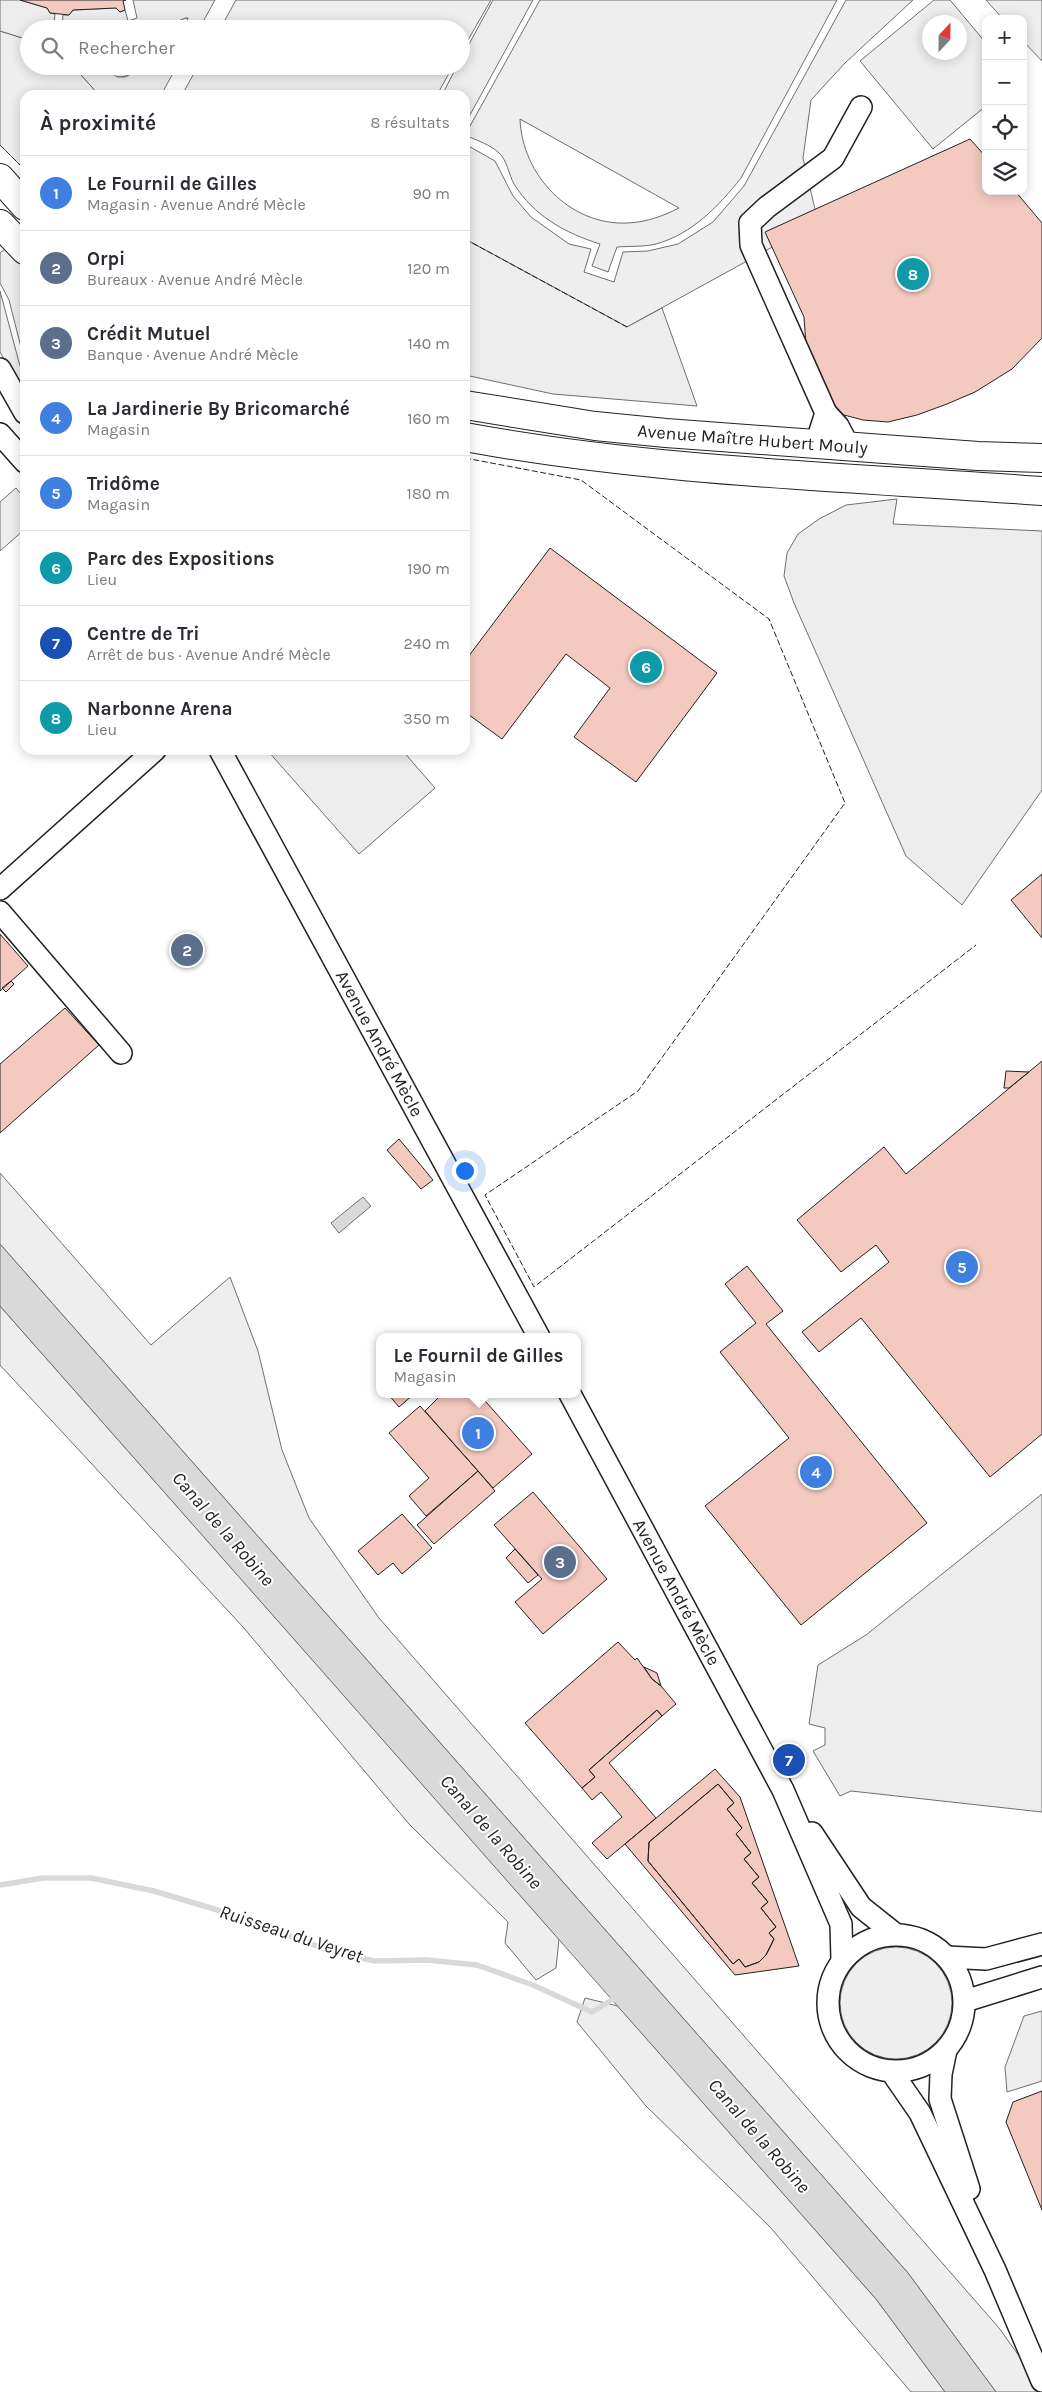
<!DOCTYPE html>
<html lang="fr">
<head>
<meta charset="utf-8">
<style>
	:root { --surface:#fff; --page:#f2f2f3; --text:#2b2b33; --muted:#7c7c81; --line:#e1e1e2; --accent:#d93025 }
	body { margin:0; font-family:Karla,sans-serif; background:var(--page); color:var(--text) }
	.controls { position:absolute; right:15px; top:15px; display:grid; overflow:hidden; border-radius:10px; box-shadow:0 2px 12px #0003 }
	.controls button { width:45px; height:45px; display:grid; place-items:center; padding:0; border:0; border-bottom:1px solid var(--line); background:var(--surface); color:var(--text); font:25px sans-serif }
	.compass { position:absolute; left:922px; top:15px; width:45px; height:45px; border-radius:50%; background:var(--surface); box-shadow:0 2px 12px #0003; rotate:22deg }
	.you { position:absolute; left:464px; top:1170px; width:18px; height:18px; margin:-12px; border:4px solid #fff; border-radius:50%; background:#1a73e8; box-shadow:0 0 0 8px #1a73e833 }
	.badge { display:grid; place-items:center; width:32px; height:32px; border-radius:50%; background:var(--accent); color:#fff; font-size:16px; font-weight:700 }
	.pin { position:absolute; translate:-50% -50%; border:2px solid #fff; box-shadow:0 1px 5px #0006 }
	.popup { position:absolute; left:376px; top:1333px; width:205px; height:65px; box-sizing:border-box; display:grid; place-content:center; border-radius:10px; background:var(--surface); filter:drop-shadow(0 1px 4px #0005); font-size:16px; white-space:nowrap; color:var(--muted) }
	.popup b { font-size:19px; color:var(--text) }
	.popup::after { content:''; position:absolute; left:50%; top:100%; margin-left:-10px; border:10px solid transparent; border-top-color:var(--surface) }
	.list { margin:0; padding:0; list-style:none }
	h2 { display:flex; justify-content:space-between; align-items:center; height:65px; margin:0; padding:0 20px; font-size:21px }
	h2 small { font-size:16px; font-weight:400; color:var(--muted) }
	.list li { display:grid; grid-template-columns:32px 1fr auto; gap:15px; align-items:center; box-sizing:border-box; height:75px; padding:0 20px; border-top:1px solid var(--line) }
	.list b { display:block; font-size:19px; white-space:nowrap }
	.list p { margin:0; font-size:16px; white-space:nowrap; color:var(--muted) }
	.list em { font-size:16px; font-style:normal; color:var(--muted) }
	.icon { flex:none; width:28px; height:28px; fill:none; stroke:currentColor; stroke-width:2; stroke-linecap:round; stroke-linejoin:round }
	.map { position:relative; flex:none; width:1042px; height:2392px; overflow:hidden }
	.search { position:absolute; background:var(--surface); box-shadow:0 2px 12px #0003; left:20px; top:20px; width:450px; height:55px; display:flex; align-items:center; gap:12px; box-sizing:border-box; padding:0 18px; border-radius:28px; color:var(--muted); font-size:19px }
	.panel { position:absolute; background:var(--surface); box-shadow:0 2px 12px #0003; left:20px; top:90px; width:450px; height:665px; border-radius:15px }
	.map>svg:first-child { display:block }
</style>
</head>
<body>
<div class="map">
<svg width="1042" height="2392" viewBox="0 0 1042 2392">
	<rect width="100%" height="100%" fill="#fff"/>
	<path fill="#eee" stroke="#6f6f6f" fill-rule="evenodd" d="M236 0H491L461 52V29H220Z
		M540 0H837L741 178C719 206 692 234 656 244 644 247 630 246 617 247L608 272 592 266 600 244C565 233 534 216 514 184 509 175 507 160 499 153 491 145 476 140 465 135ZM520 119 679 208C663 216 647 222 628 223 570 226 522 175 520 119Z
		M846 0H913L845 63 811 100 803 158 818 222 627 327 465 239V144L495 161 513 196 531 217 569 244 591 249 584 272 614 282 623 252 648 251 678 244 713 222 744 186Z
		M934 0H950L986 43V106L933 149 860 61ZM930 22H960V52H930Z
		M986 0H1042V61L1023 41V19H1003Z
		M185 18H188L185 29H161Z
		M0 31 29 40V66H73L99 95H25V170L0 145Z
		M104 66H137C132 75 127 77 117 77Z
		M198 66H453L437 95H182Z
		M5 249 25 268 24 359 9 300 0 283V253Z
		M0 291 20 366 25 365V396L0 352Z
		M0 1173 151 1345 230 1277 258 1351 282 1450 309 1518 379 1618 999 2328 1042 2388V2392H996L908 2273 0 1244Z
		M0 1306 559 1939 556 1968 536 1980 505 1943 508 1922 409 1824 243 1627 0 1365Z
		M840 2003a56 56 0 1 1 112 0a56 56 0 1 1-112 0Z
		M585 1998 618 2006 876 2299 945 2392H911L770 2227 646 2106 577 2022Z"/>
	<path fill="#ededed" stroke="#6f6f6f" d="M0 0H20L47 8 50 13 55 14 54 25 62 26 63 15H69L73 10 116 8 120 12 125 10 128 21 137 18 133 0H215L199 29H185L188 18H185L161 29H29V40L0 31Z
		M493 0H533L465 124V95H442L457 66H461V59Z
		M73 66H104L117 77H125L133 73 137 66H177L161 95H99Z
		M465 239 627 327 662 308 697 406 553 394 465 375Z
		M16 488 25 499V529L0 551V502Z
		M897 499 893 524 1042 531V790L962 905 906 856 794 603 784 576 787 553 798 534 819 519 846 505Z
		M267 750H402L435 788 359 854Z
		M1042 1494V1812L851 1791 840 1796 813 1751 825 1745V1728L809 1724 818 1665 866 1635Z
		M1042 2011V2081L1007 2092 1005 2067 1024 2016Z"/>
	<path fill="#d9d9d9" stroke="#6f6f6f" d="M363 1197 371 1206 339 1233 331 1223Z
		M0 1244 908 2273 996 2392H945L876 2299 0 1306Z"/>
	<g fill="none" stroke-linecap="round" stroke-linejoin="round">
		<path stroke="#d9d9d9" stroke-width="5.5" d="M0 1885 43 1878H91L154 1891 224 1912 333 1952 375 1961 427 1960 477 1965 533 1985 592 2012 618 1996"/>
	</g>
	<path fill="#f3c9c0" stroke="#222" fill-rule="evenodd" d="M20 0H126L123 1 125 10 120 12 116 8 73 10 69 15 50 13 47 8Z
		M970 139 986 157V191H1015L1042 223V338L1012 369 975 392 947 404 917 415 888 422 863 420 844 415 826 399 806 346 804 317 765 232Z
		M550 548 717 673 636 782 574 737 610 688 566 654 502 739 465 712V661Z
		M1042 874V938L1011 900Z
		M0 934 28 966 0 991Z
		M11 981 14 984 6 992 2 988Z
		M65 1008 99 1045 0 1133V1064Z
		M1042 1061V1434L990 1477 861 1318 819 1352 802 1332 889 1262 876 1245 841 1272 797 1220 884 1147 906 1174Z
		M1006 1071 1029 1072 1009 1088H1004Z
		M399 1139 433 1180 421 1189 387 1150Z
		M747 1266 783 1311 766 1324 927 1523 801 1625 705 1506 789 1438 720 1352 756 1323 725 1284Z
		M388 1394H414L399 1407Z
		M442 1394H479L532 1454 493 1488 425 1411Z
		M420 1406 478 1471 426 1516 409 1496 429 1478 389 1433Z
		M478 1471 495 1491 434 1544 417 1525Z
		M533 1492 607 1579 543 1634 515 1602 542 1579 494 1525Z
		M402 1514 432 1548 402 1574 393 1563 378 1575 358 1551Z
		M515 1549 538 1575 528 1583 506 1558Z
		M618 1642 635 1660 637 1658 652 1679 661 1686 676 1704 662 1716 657 1710 589 1770 595 1777 582 1788 525 1723Z
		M644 1667 657 1673 661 1686 652 1679Z
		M657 1710 662 1716 609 1763 656 1818 607 1859 592 1843 622 1817 601 1792 592 1800 582 1788 595 1777 589 1770Z
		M715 1769 740 1797 799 1966 735 1975 625 1844ZM718 1784 734 1803 727 1809 742 1828 736 1834 751 1853 744 1859 759 1877 752 1883 768 1902 761 1908 776 1927 769 1933 774 1939 766 1955 759 1962 745 1967 739 1959 733 1964 648 1861 649 1842Z
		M718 1784 734 1803 727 1809 742 1828 736 1834 751 1853 744 1859 759 1877 752 1883 768 1902 761 1908 776 1927 769 1933 774 1939 766 1955 759 1962 745 1967 739 1959 733 1964 648 1861 649 1842Z
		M1042 2091V2210L1006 2122 1013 2102Z"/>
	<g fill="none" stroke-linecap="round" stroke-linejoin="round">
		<g stroke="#222" stroke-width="24">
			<g id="minor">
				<path d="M0 369 25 413"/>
				<path d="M826 413 838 426 848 445"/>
				<path d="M0 434 25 462"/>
				<path d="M816 444 826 413 751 245 750 223 767 207 833 158 861 107"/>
				<path id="s1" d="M220 750 539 1337"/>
				<path d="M0 889 155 750"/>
				<path d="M0 912 121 1053"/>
				<path id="s2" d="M570 1394 783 1790 841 1924 842 1960"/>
				<path d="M812 1833 861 1907 895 1934"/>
				<circle cx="896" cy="2003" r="68"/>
				<path d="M947 1957 986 1959 1042 1944"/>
				<path d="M965 2001 1042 1977"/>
				<path d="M946 2050 941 2074 940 2099 969 2189"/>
				<path d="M891 2071 920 2113 995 2270 1042 2381"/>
			</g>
		</g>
		<g stroke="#222" stroke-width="30">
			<g id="major">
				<path d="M0 178 25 206"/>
				<path d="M0 224 25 250"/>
				<path id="s3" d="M465 405 595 426 666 433 978 456 1042 458"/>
				<path d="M465 437C655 472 850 477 1042 491"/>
			</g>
		</g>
		<use href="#minor" stroke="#fff" stroke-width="21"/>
		<use href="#major" stroke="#fff" stroke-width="28"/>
		<path stroke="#222" stroke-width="1" stroke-dasharray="6 2.5" stroke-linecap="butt" d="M0 145 25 170
			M465 239 627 327
			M465 458 581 480 769 619 845 803 638 1091 485 1195 534 1287 976 945"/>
	</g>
	<g text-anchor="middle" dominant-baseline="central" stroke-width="4" stroke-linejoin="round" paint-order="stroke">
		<g font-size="18" fill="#222" stroke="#fff">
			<text stroke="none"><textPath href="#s3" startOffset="290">Avenue Maître Hubert Mouly</textPath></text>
			<text stroke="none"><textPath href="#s1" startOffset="334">Avenue André Mècle</textPath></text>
			<text stroke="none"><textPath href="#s2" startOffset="225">Avenue André Mècle</textPath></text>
		</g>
		<g font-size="19" font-style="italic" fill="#222" stroke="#fff">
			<text transform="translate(223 1529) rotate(49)">Canal de la Robine</text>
			<text transform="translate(491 1832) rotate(49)">Canal de la Robine</text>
			<text transform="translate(291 1934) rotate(18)">Ruisseau du Veyret</text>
			<text transform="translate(759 2136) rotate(49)">Canal de la Robine</text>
		</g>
	</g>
</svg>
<div class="controls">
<button>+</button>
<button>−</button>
<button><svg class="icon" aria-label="locate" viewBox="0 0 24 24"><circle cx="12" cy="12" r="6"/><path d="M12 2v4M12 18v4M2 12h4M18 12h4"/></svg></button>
<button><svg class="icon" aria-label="layers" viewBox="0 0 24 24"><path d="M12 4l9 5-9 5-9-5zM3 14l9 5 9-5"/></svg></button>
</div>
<svg class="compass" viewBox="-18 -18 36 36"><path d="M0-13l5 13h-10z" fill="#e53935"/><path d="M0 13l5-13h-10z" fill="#7c7c81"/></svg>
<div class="you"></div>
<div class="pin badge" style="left:478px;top:1433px;background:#3f7fe0">1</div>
<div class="popup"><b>Le Fournil de Gilles</b>Magasin</div>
<div class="pin badge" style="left:187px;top:950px;background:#5c6f8a">2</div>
<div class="pin badge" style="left:560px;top:1562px;background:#5c6f8a">3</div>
<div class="pin badge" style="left:816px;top:1472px;background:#3f7fe0">4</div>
<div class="pin badge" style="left:962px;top:1267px;background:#3f7fe0">5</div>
<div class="pin badge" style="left:646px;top:667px;background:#0f9aa8">6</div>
<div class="pin badge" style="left:789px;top:1760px;background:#1a4fb4">7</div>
<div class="pin badge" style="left:913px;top:274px;background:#0f9aa8">8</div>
<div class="search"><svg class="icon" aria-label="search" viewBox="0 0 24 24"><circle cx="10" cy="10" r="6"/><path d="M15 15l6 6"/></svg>Rechercher</div>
<section class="panel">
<h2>À proximité<small>8 résultats</small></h2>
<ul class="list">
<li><span class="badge" style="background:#3f7fe0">1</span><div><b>Le Fournil de Gilles</b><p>Magasin · Avenue André Mècle</p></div><em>90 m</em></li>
<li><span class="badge" style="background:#5c6f8a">2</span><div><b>Orpi</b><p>Bureaux · Avenue André Mècle</p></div><em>120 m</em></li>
<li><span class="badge" style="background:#5c6f8a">3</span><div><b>Crédit Mutuel</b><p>Banque · Avenue André Mècle</p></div><em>140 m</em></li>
<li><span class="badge" style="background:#3f7fe0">4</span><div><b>La Jardinerie By Bricomarché</b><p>Magasin</p></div><em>160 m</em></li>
<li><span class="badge" style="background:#3f7fe0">5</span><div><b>Tridôme</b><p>Magasin</p></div><em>180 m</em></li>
<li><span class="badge" style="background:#0f9aa8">6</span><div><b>Parc des Expositions</b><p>Lieu</p></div><em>190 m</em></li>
<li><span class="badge" style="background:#1a4fb4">7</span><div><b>Centre de Tri</b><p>Arrêt de bus · Avenue André Mècle</p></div><em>240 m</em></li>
<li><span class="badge" style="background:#0f9aa8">8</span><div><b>Narbonne Arena</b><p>Lieu</p></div><em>350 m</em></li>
</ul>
</section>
</div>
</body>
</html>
